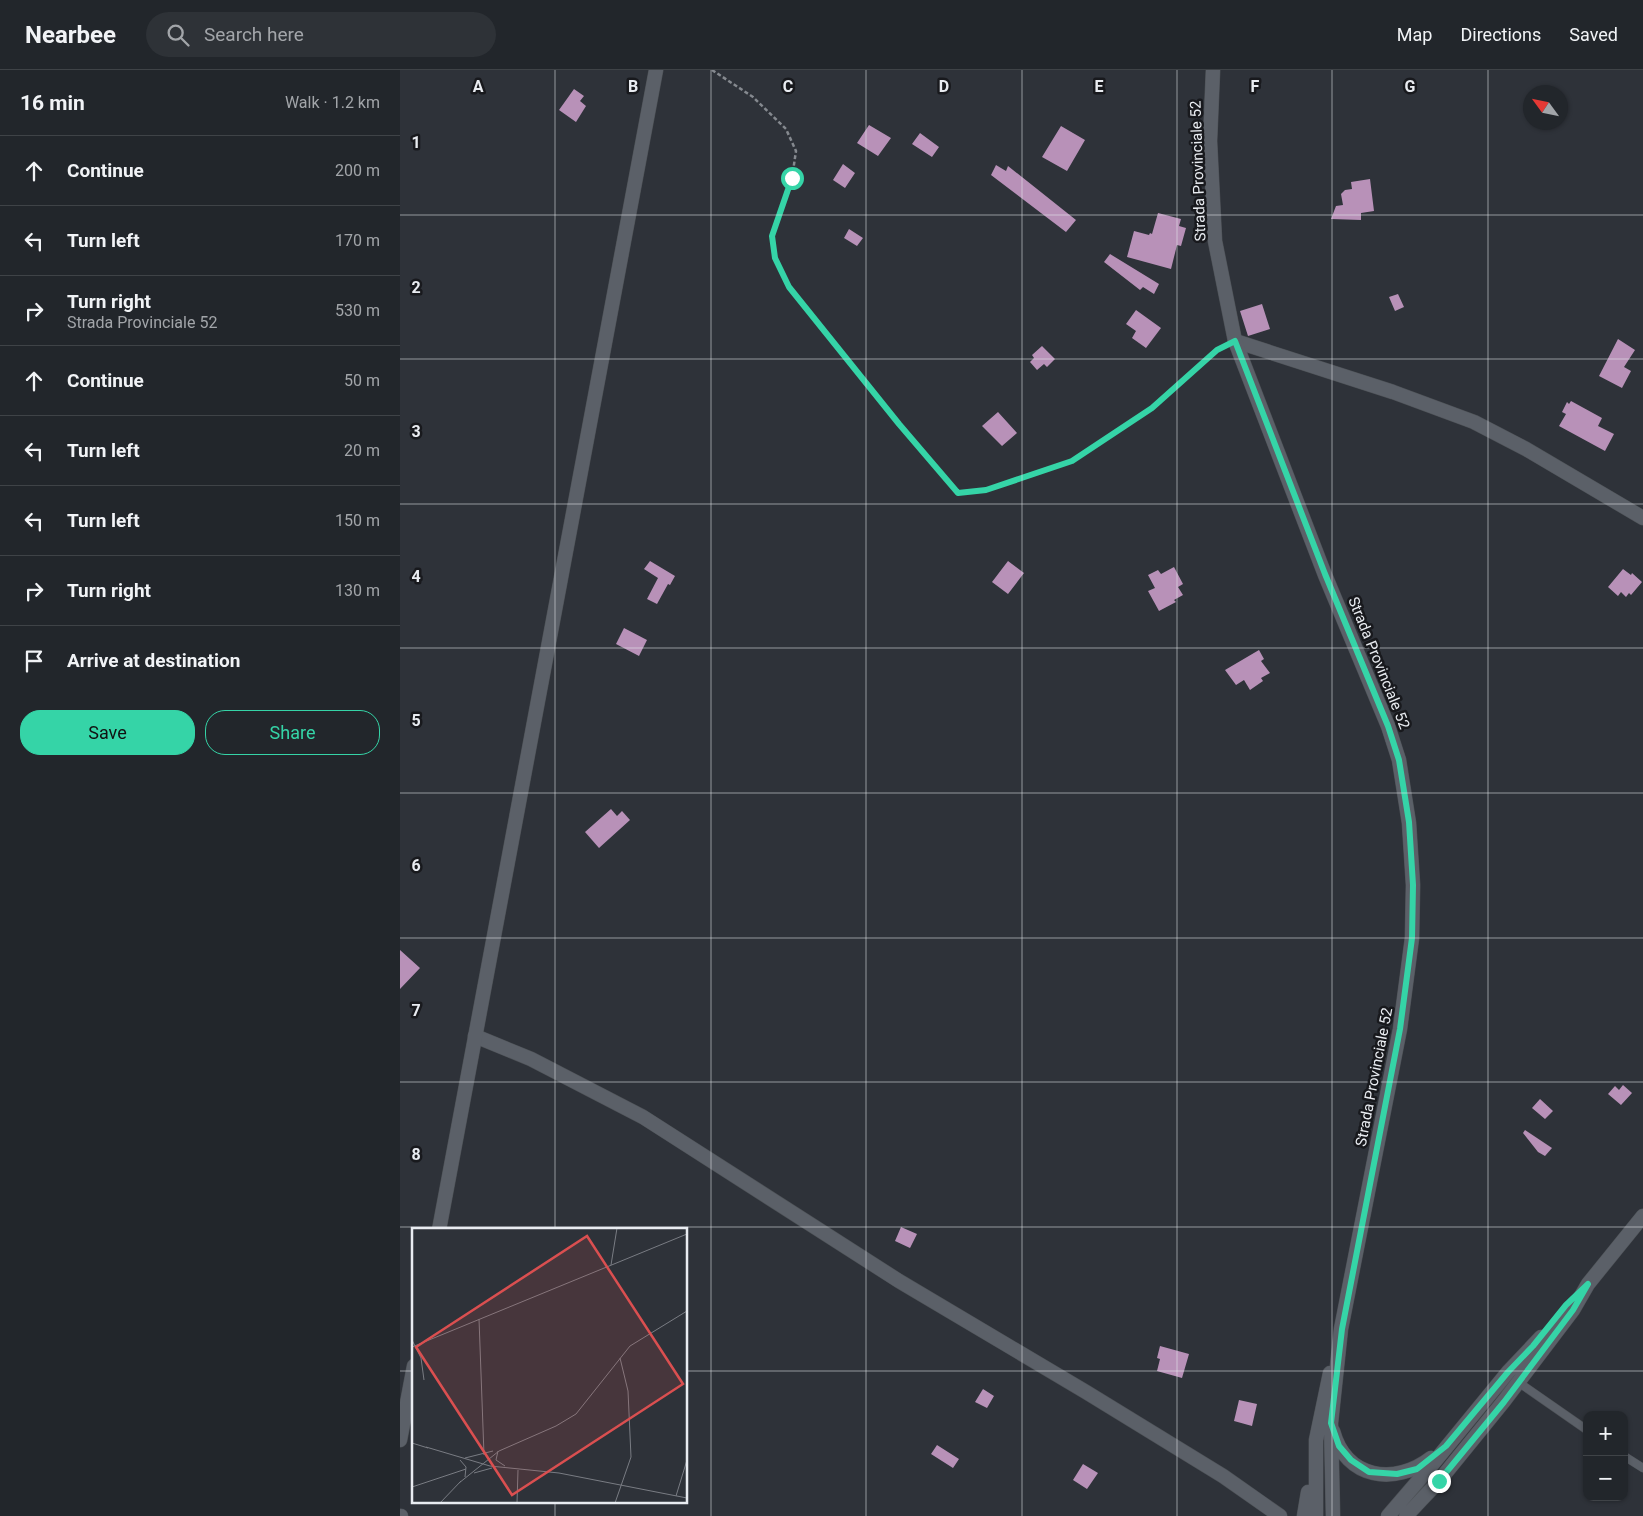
<!DOCTYPE html>
<html lang="en">
<head>
<meta charset="utf-8">
<style>
	:root { --surface:#22262b; --page:#2e3237; --text:#f1f3f6; --muted:#a2a5a9; --line:#3f4347; --accent:#35d4a7 }
	body { margin:0; font-family:Roboto,sans-serif; background:var(--page); color:var(--text) }
	.controls { position:absolute; right:15px; bottom:15px; display:grid; overflow:hidden; border-radius:10px; box-shadow:0 1px 4px #0004 }
	.controls button { width:45px; height:45px; display:grid; place-items:center; padding:0; border:0; border-bottom:1px solid var(--line); background:var(--surface); color:var(--text); font:25px sans-serif }
	.compass { position:absolute; left:1123px; top:15px; width:45px; height:45px; border-radius:50%; background:var(--surface); box-shadow:0 1px 4px #0004; rotate:303deg }
	.stop { position:absolute; width:15px; height:15px; margin:-11px; border:4px solid #35d4a7; border-radius:50%; background:#fff }
	.stop.end { background:#35d4a7; border-color:#fff; box-shadow:0 1px 5px #0008 }
	.list { margin:0; padding:0; list-style:none }
	h2 { display:flex; justify-content:space-between; align-items:center; height:65px; margin:0; padding:0 20px; font-size:21px }
	h2 small { font-size:16px; font-weight:400; color:var(--muted) }
	.list li { display:grid; grid-template-columns:32px 1fr auto; gap:15px; align-items:center; box-sizing:border-box; height:70px; padding:0 20px; border-top:1px solid var(--line) }
	.list b { display:block; font-size:19px; white-space:nowrap }
	.list p { margin:0; font-size:16px; white-space:nowrap; color:var(--muted) }
	.list em { font-size:16px; font-style:normal; color:var(--muted) }
	.actions { display:flex; gap:10px; padding:15px 20px }
	.actions a { flex:1; padding:11px 0; border:1px solid var(--accent); border-radius:20px; text-align:center; font-size:18px; color:var(--accent) }
	.actions .main { background:var(--accent); color:#111 }
	.icon { flex:none; width:28px; height:28px; fill:none; stroke:currentColor; stroke-width:2; stroke-linecap:round; stroke-linejoin:round }
	.map { position:relative; flex:none; width:1243px; height:1446px; overflow:hidden }
	header { display:flex; align-items:center; gap:30px; box-sizing:border-box; height:70px; padding:0 25px; background:var(--surface); border-bottom:1px solid var(--line) }
	header strong { font-size:24px }
	nav { display:flex; gap:28px; margin-inline-start:auto; font-size:18px }
	.search { width:350px; height:45px; background:var(--page); display:flex; align-items:center; gap:12px; box-sizing:border-box; padding:0 18px; border-radius:28px; color:var(--muted); font-size:19px }
	main { display:flex }
	aside { flex:1; background:var(--surface) }
	.map>svg:first-child { display:block }
</style>
</head>
<body>
<header>
<strong>Nearbee</strong>
<div class="search"><svg class="icon" aria-label="search" viewBox="0 0 24 24"><circle cx="10" cy="10" r="6"/><path d="M15 15l6 6"/></svg>Search here</div>
<nav><a>Map</a><a>Directions</a><a>Saved</a></nav>
</header>
<main>
<aside>
<h2>16 min<small>Walk · 1.2 km</small></h2>
<ul class="list">
<li><svg class="icon" aria-label="ahead" viewBox="0 0 24 24"><path d="M12 20V5M6 11l6-6 6 6"/></svg><div><b>Continue</b></div><em>200 m</em></li>
<li><svg class="icon" aria-label="left" viewBox="0 0 24 24"><path d="M17 20v-9H6M10 6l-5 5 5 5"/></svg><div><b>Turn left</b></div><em>170 m</em></li>
<li><svg class="icon" aria-label="right" viewBox="0 0 24 24"><path d="M7 20v-9h11M14 6l5 5-5 5"/></svg><div><b>Turn right</b><p>Strada Provinciale 52</p></div><em>530 m</em></li>
<li><svg class="icon" aria-label="ahead" viewBox="0 0 24 24"><path d="M12 20V5M6 11l6-6 6 6"/></svg><div><b>Continue</b></div><em>50 m</em></li>
<li><svg class="icon" aria-label="left" viewBox="0 0 24 24"><path d="M17 20v-9H6M10 6l-5 5 5 5"/></svg><div><b>Turn left</b></div><em>20 m</em></li>
<li><svg class="icon" aria-label="left" viewBox="0 0 24 24"><path d="M17 20v-9H6M10 6l-5 5 5 5"/></svg><div><b>Turn left</b></div><em>150 m</em></li>
<li><svg class="icon" aria-label="right" viewBox="0 0 24 24"><path d="M7 20v-9h11M14 6l5 5-5 5"/></svg><div><b>Turn right</b></div><em>130 m</em></li>
<li><svg class="icon" aria-label="arrive" viewBox="0 0 24 24"><path d="M6 21V4h12l-3 4 3 4H6"/></svg><div><b>Arrive at destination</b></div></li>
</ul>
<div class="actions"><a class="main">Save</a><a>Share</a></div>
</aside>
<div class="map">
<svg width="1243" height="1446" viewBox="0 0 1243 1446">
	<rect width="100%" height="100%" fill="#2e3239"/>
	<path fill="#b891b8" d="M174 19 184 26 180 31 186 36 176 52 159 40Z
		M469 55 491 68 478 86 457 73Z
		M661 56 685 70 667 101 642 87Z
		M520 63 539 77 532 87 512 74Z
		M443 94 455 103 445 118 433 110Z
		M596 95 606 101 608 96 676 150 666 162 591 105Z
		M970 109 974 141 961 143V150L931 149 936 136 943 135 941 124 945 120 952 119 951 112Z
		M758 143 781 149 779 156 786 158 781 176 777 175 771 199 727 187 734 161 749 165 750 163 752 164Z
		M449 159 463 168 457 176 444 168Z
		M710 184 759 214 754 224 743 217 740 220 704 192Z
		M998 224 1004 237 995 241 989 227Z
		M862 234 870 259 848 266 840 241Z
		M736 240 761 258 746 278 732 268 736 261 726 254Z
		M1218 269 1235 280 1224 297 1231 301 1222 318 1199 306Z
		M642 276 655 289 647 297 644 294 637 300 630 292 634 288 632 285Z
		M1171 331 1202 348 1198 356 1214 364 1205 381 1159 356 1166 344 1162 342 1167 332 1169 334Z
		M598 342 617 363 602 376 582 356Z
		M250 491 275 506 270 515 268 514 257 534 247 529 258 508 244 499Z
		M608 491 624 503 608 524 592 512Z
		M774 497 783 514 778 517 783 525 774 530 776 532 759 541 748 521 755 518 748 505 758 500 761 504Z
		M1223 499 1231 505 1232 503 1242 512 1231 525 1229 523 1226 527 1221 522 1218 526 1208 517Z
		M224 558 247 570 239 586 216 574Z
		M859 580 864 589 861 591 870 603 861 608 863 611 850 620 844 610 836 615 825 600Z
		M211 739 217 746 222 741 230 750 199 778 185 762Z
		M0 880 20 898 0 919Z
		M1223 1015 1232 1023 1221 1035 1208 1024 1215 1016 1219 1020Z
		M1140 1029 1153 1041 1145 1049 1132 1038Z
		M1125 1060 1152 1078 1145 1086 1138 1082 1123 1063Z
		M501 1157 517 1164 510 1178 495 1171Z
		M760 1276 789 1284 782 1308 757 1301 760 1289 757 1288Z
		M583 1319 594 1326 587 1338 575 1332Z
		M839 1330 857 1334 852 1356 834 1351Z
		M537 1375 559 1389 553 1398 531 1384Z
		M683 1394 698 1403 687 1419 673 1410Z"/>
	<g fill="none" stroke-linecap="round" stroke-linejoin="round">
		<g stroke="#4d5156" stroke-width="9">
			<path id="service" d="M1118 1312 1187 1360
				M1224 1386 1243 1398"/>
		</g>
		<g stroke="#4d5156" stroke-width="15">
			<path id="minor" d="M835 271 993 322 1074 352 1126 379 1243 448
				M75 966 131 989 243 1047 499 1211 686 1322 823 1406 880 1446
				M0 1446H1"/>
		</g>
		<g stroke="#4d5156" stroke-width="15">
			<path id="secondary" d="M813 0 810 71 815 171 835 271 925 505 988 656 999 690 1009 753 1013 815 1012 868 1000 959 941 1259 931 1353 933 1446
				M39 1160 256 0
				M933 1361C946 1409 995 1416 1031 1388
				M0 1370 14 1296
				M904 1446 908 1422
				M916 1446V1370L930 1303
				M988 1446 1031 1396 1108 1302 1141 1267
				M1006 1446 1039 1411 1104 1331 1173 1240 1188 1214 1243 1146"/>
		</g>
		<path stroke="#85898f" stroke-width="2.5" stroke-dasharray="4 2.5" stroke-linecap="butt" d="M312 0 353 27 386 59 396 81 392 108 373 166 375 188 389 217 499 354 558 423 586 421 672 391 752 338 817 280 824 277"/>
		<use href="#service" stroke="#5b6068" stroke-width="8"/>
		<use href="#minor" stroke="#5b6068" stroke-width="14"/>
		<use href="#secondary" stroke="#5b6068" stroke-width="14"/>
	</g>
	<g fill="none" stroke-linecap="round" stroke-linejoin="round">
		<path stroke="#35d4a7" stroke-width="6" d="M392 108 372 166 375 188 389 217 499 354 558 423 586 420 672 391 752 338 817 280 835 271 925 504 988 656 999 690 1009 752 1013 815 1012 868 1000 959 942 1259 931 1353 939 1376 951 1390 969 1402 997 1404 1017 1399 1046 1376 1108 1302 1133 1276 1166 1235 1188 1214 1173 1240 1104 1332 1039 1411"/>
	</g>
	<path fill="none" stroke="#e9ecf1" stroke-width="1" stroke-opacity="0.55" d="M155 0V1160M311 0V1446M466 0V1446M622 0V1446M777 0V1446M932 0V1446M1088 0V1446M0 145H1243M0 289H1243M0 434H1243M0 578H1243M0 723H1243M0 868H1243M0 1012H1243M0 1157H1243M0 1301H14M286 1301H1243M155 1432V1446"/>
	<g text-anchor="middle" dominant-baseline="central" stroke-width="5" stroke-linejoin="round" paint-order="stroke">
		<g font-size="15" fill="#e9ecf1" stroke="#18191d">
			<text transform="translate(798 101) rotate(-92)">Strada Provinciale 52</text>
			<text transform="translate(979 593) rotate(68)">Strada Provinciale 52</text>
			<text transform="translate(974 1007) rotate(-79)">Strada Provinciale 52</text>
		</g>
	</g>
	<g transform="translate(12 1158)">
		<rect width="275" height="275" fill="#2e3239"/>
		<path fill="none" stroke="#797c83" stroke-width="1" d="M199 37 205 0M67 91 72 227M0 112 9 130 12 152M0 119 275 6M0 215 16 220M14 219 78 238 147 245 275 270M86 223 84 232 93 238M53 230 81 223M48 232 54 239 53 249M62 245 80 240M47 255 87 223 144 198 164 186 218 118 275 83M0 259 54 241M264 268 275 232M28 275 49 253M105 275 106 242M203 275 219 229 216 163 208 130"/>
		<path fill="#da4f50" fill-opacity="0.15" stroke="#da4f50" stroke-width="2.5" d="M175 8 271 156 100 267 4 119Z"/>
		<rect width="275" height="275" fill="none" stroke="#e9ecf1" stroke-width="2.5"/>
	</g>
	<g font-size="16" text-anchor="middle" font-weight="bold" fill="#e9ecf1" stroke="#18191d" stroke-width="5" stroke-linejoin="round" paint-order="stroke">
		<text x="78" y="22">A</text>
		<text x="233" y="22">B</text>
		<text x="388" y="22">C</text>
		<text x="544" y="22">D</text>
		<text x="699" y="22">E</text>
		<text x="855" y="22">F</text>
		<text x="1010" y="22">G</text>
		<text x="16" y="78">1</text>
		<text x="16" y="223">2</text>
		<text x="16" y="367">3</text>
		<text x="16" y="512">4</text>
		<text x="16" y="656">5</text>
		<text x="16" y="801">6</text>
		<text x="16" y="946">7</text>
		<text x="16" y="1090">8</text>
	</g>
</svg>
<div class="controls">
<button>+</button>
<button>−</button>
</div>
<svg class="compass" viewBox="-18 -18 36 36"><path d="M0-13l5 13h-10z" fill="#e53935"/><path d="M0 13l5-13h-10z" fill="#a2a5a9"/></svg>
<div class="stop" style="left:392px;top:108px"></div>
<div class="stop end" style="left:1039px;top:1411px"></div>
</div>
</main>
</body>
</html>
